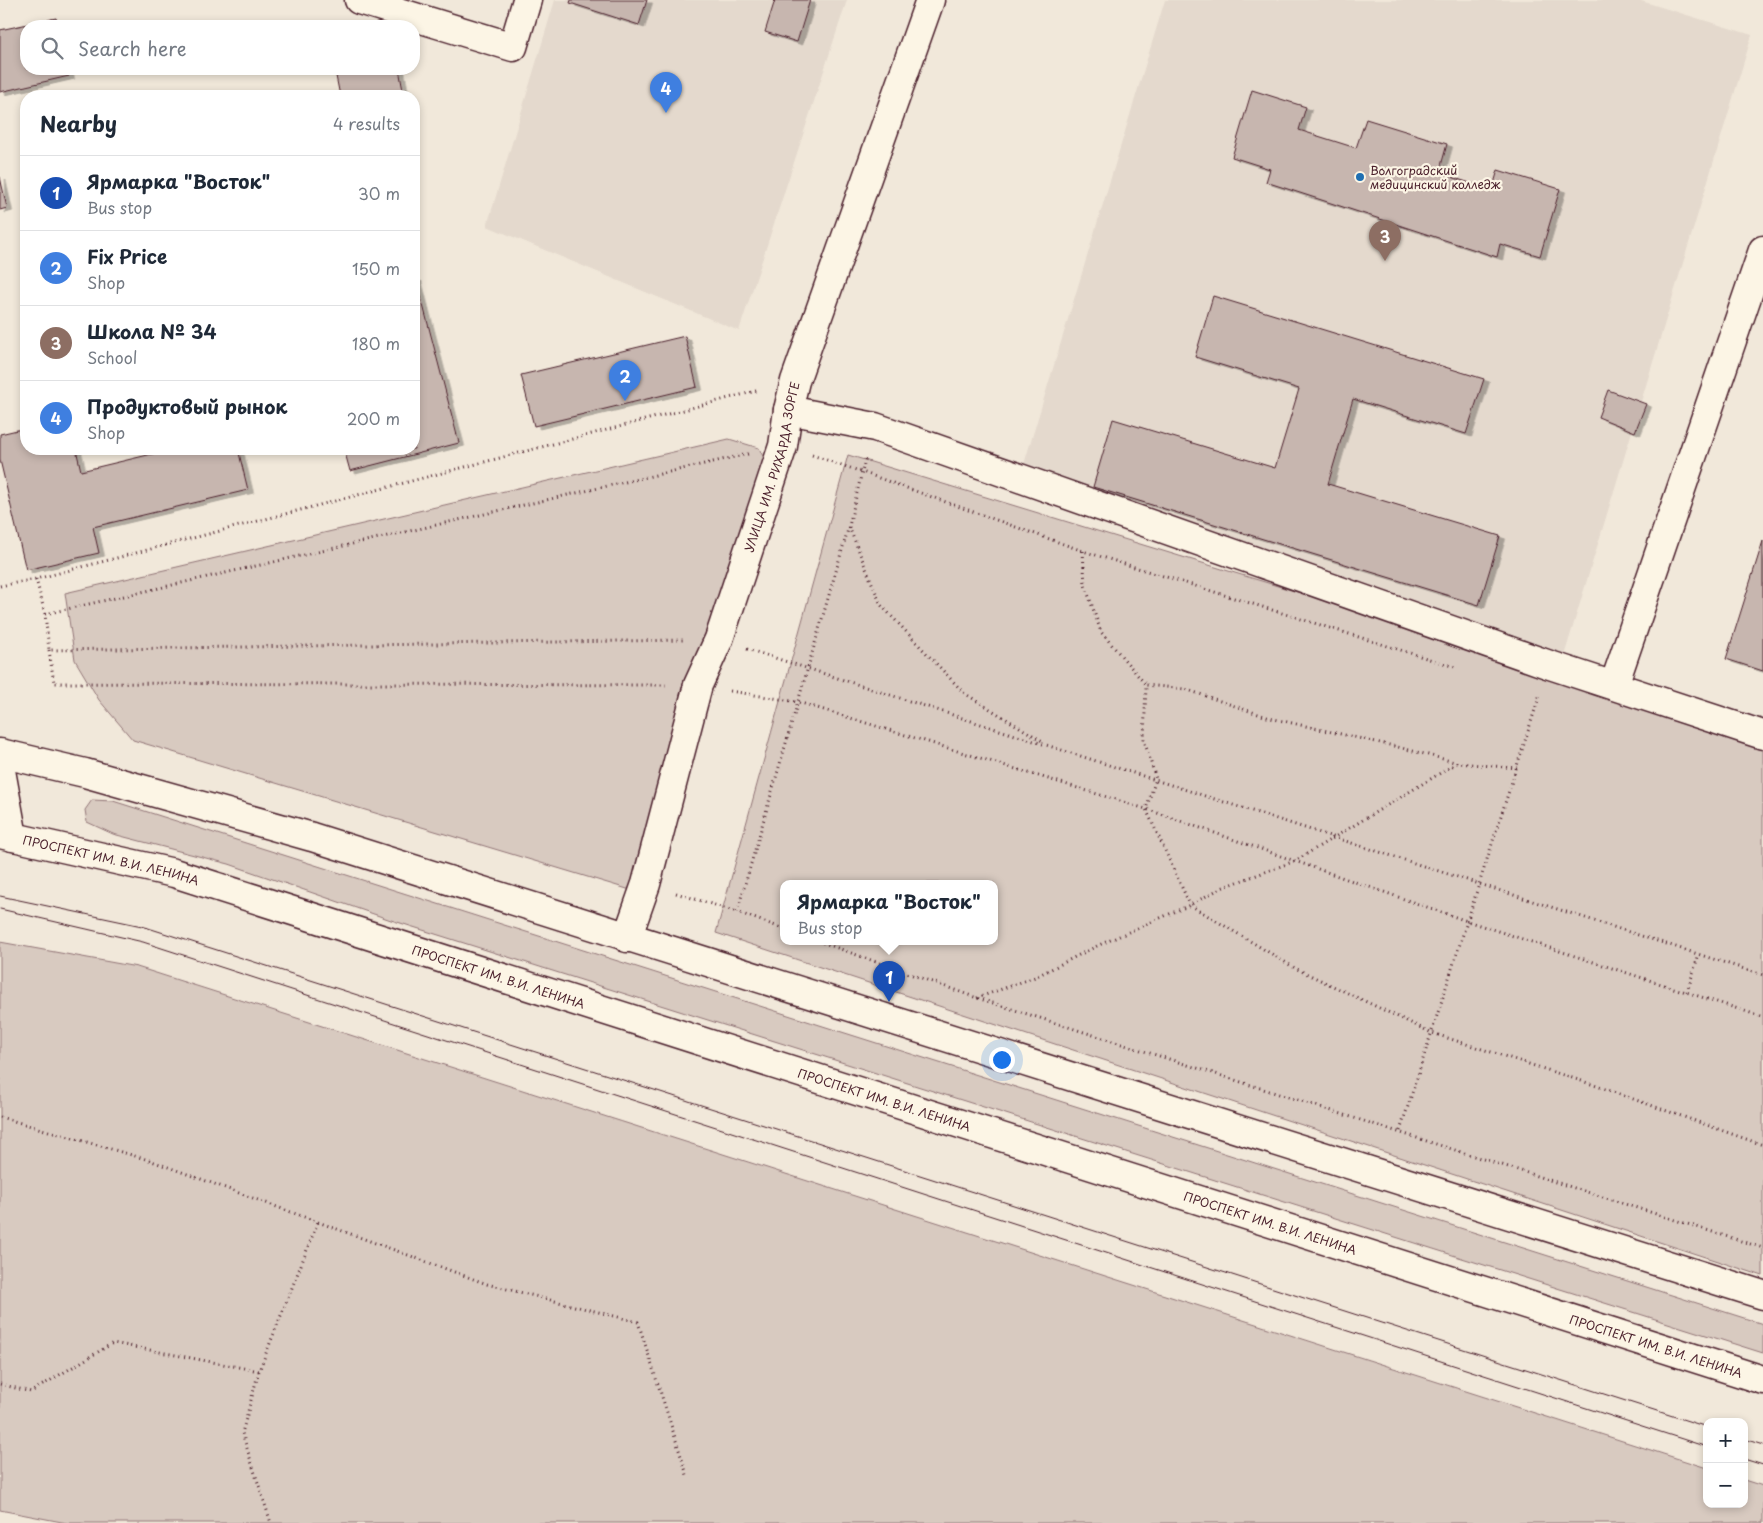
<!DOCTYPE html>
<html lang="en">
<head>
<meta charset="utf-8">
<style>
	:root { --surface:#fff; --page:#f2f2f3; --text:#1f2937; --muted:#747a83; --line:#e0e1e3; --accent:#111827 }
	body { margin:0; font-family:"Playpen Sans",sans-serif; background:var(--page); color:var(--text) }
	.controls { position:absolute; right:15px; bottom:15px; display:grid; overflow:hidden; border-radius:10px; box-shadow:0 2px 8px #0003 }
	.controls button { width:45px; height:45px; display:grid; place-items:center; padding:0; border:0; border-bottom:1px solid var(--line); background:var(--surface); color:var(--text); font:25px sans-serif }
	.you { position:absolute; left:1001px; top:1059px; width:18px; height:18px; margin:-12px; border:4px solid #fff; border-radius:50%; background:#1a73e8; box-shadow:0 0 0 8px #1a73e833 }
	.badge { display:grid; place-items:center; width:32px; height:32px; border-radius:50%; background:var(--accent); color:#fff; font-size:16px; font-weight:700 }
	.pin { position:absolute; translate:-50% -41px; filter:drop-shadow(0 1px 2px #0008) }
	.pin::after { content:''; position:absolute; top:26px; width:18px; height:15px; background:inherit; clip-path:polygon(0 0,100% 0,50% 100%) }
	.popup { position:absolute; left:780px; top:880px; width:218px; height:65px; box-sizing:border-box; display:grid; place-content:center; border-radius:10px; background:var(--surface); filter:drop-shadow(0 1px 4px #0005); font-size:16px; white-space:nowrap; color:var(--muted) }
	.popup b { font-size:19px; color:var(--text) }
	.popup::after { content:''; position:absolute; left:50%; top:100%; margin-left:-10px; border:10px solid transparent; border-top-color:var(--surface) }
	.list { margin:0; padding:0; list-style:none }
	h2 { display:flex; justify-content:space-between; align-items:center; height:65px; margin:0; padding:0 20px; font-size:21px }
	h2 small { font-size:16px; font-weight:400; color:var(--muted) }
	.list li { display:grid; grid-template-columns:32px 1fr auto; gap:15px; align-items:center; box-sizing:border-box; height:75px; padding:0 20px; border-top:1px solid var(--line) }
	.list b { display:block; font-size:19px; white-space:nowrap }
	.list p { margin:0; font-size:16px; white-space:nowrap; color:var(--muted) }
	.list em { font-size:16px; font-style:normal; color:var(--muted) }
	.icon { flex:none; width:28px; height:28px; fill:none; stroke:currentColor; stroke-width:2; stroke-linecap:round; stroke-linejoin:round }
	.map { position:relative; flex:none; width:1763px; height:1523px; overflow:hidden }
	.search { position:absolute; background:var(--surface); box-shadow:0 2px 8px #0003; left:20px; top:20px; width:400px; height:55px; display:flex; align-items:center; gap:12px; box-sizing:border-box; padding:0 18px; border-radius:20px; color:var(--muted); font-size:19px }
	.panel { position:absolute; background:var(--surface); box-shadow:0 2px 8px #0003; left:20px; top:90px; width:400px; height:365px; border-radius:20px }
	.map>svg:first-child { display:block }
</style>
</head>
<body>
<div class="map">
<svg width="1763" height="1523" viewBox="0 0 1763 1523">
	<defs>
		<filter id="shadow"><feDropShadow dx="5.5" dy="3" stdDeviation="0" flood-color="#0004"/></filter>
	</defs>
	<rect width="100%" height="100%" fill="#f1e8da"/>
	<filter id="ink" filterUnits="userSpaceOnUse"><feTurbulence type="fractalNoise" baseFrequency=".02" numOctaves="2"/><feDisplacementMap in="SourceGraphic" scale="10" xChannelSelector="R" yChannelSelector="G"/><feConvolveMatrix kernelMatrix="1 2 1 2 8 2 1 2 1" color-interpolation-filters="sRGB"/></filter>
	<g filter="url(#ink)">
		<path fill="#e4d9cd" d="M555 0H847L739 331 487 226Z
			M1165 0H1638L1752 35 1564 656 1017 487Z"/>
		<path fill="#d8cac0" stroke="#917476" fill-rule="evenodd" d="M729 439 759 448 774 480 634 891 133 740 99 700 75 660 65 593Z
			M848 455 1609 687 1763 740V1276L716 933ZM784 883H994V941H784Z
			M92 800 113 801 1763 1324V1353L391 920 229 864 113 834 87 822 85 810Z
			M0 942 137 967 1707 1468V1504H1744V1480L1763 1486V1523H67L0 1510Z"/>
		<path fill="#c7b6af" stroke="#4a1f2b" filter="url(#shadow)" d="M571 0H647L639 25 570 3Z
			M775 0H810L797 42 765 32Z
			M56 18 58 26H26V69H67L69 76 0 92V30Z
			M371 69H399L404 96H340L336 76Z
			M1252 90 1306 107 1299 130 1356 148 1366 119 1447 144 1439 173 1492 190 1498 170 1560 189 1540 256 1500 244 1497 257 1266 182 1270 169 1232 157Z
			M0 177 7 208 0 210Z
			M416 278 459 443 350 471 344 449H414V279Z
			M1213 296 1484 379 1466 434 1353 399 1328 484 1500 536 1479 605 1093 487 1113 419 1275 468 1299 389 1195 357Z
			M685 336 697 387 534 426 521 375Z
			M1608 390 1646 404 1635 432 1598 417Z
			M26 428V449H76L81 471 173 449H238L248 490 93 527 99 553 26 570 0 460V434Z
			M1763 541V671L1726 659Z"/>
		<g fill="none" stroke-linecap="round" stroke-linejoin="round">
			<g stroke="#4a1f2b" stroke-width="31">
				<g id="minor">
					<path d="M359 0 513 47 527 0"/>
					<path d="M788 410 875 427 1547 664 1763 735"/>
					<path d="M1614 685 1763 250"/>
					<path d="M0 765 13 837"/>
					<path id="s1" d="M627 938 646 884 698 685 719 639 783 446 788 410 795 381 930 0"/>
				</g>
			</g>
			<g stroke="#4a1f2b" stroke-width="31">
				<g id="major">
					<path d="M0 753 85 773 312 837 1763 1295"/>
					<path id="s2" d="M0 834 174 873 1763 1380"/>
				</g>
			</g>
			<path stroke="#4a1f2b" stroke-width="3" stroke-dasharray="1 4" stroke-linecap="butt" d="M812 455 862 472 866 456
				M849 527 881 605 964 693 1044 742
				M1083 551 1085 585 1101 632 1146 685
				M36 579 45 614 49 650 685 640
				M0 586 36 579 760 390
				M45 614 748 454
				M747 649 1763 975
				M49 650 54 683 666 685
				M730 691 798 702 1146 809 1467 921 1763 1017
				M1517 768 1458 763 1398 747 1270 718 1185 689 1146 685 1144 740 1156 779 1146 809 1190 905 1295 968 1432 1033 1591 1084 1763 1145
				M676 893 737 912
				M784 929 737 912 849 526 862 472 1083 551 1455 667
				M818 941 977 998 1763 1248
				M1687 992 1699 954
				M977 998 1035 977 1099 945 1190 905 1221 888 1295 861 1457 763
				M0 1117 149 1160 487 1284 638 1322 688 1478
				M1400 1131 1540 694
				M259 1371 242 1433 271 1523
				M0 1384 31 1392 113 1343 259 1371 318 1222"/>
			<use href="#minor" stroke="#fcf5e5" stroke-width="28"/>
			<use href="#major" stroke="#fcf5e5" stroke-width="28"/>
			<path stroke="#4a1f2b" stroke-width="1" d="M0 896 142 926 1707 1427
				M0 909 143 942 1707 1447
				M1744 1439 1763 1445
				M1744 1459 1763 1465"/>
		</g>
	</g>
	<circle fill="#1f6fb2" stroke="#fcf5e5" stroke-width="2" cx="1360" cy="177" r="5"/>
	<g text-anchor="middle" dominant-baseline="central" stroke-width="4.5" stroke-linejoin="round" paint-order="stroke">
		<g font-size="12" fill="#4a1f2b" stroke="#fcf5e5" text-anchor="start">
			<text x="1370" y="170">Волгоградский<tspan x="1370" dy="14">медицинский колледж</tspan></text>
		</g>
		<g font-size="12" fill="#4a1f2b" stroke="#fcf5e5">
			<text stroke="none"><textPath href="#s1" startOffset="494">УЛИЦА ИМ. РИХАРДА ЗОРГЕ</textPath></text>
			<text stroke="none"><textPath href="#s2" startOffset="114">ПРОСПЕКТ ИМ. В.И. ЛЕНИНА</textPath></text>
			<text stroke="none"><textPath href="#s2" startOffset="519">ПРОСПЕКТ ИМ. В.И. ЛЕНИНА</textPath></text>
			<text stroke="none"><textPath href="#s2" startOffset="924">ПРОСПЕКТ ИМ. В.И. ЛЕНИНА</textPath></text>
			<text stroke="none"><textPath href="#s2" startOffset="1329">ПРОСПЕКТ ИМ. В.И. ЛЕНИНА</textPath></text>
			<text stroke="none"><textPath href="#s2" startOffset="1734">ПРОСПЕКТ ИМ. В.И. ЛЕНИНА</textPath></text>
		</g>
	</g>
</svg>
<div class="controls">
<button>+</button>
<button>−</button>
</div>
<div class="you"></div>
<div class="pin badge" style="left:889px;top:1002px;background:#1a4fb4">1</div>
<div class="popup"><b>Ярмарка &quot;Восток&quot;</b>Bus stop</div>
<div class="pin badge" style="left:625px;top:401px;background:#3f7fe0">2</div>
<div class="pin badge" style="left:1385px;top:261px;background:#8d6e63">3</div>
<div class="pin badge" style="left:666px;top:113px;background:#3f7fe0">4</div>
<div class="search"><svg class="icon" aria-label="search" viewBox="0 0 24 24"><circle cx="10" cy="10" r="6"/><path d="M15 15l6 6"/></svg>Search here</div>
<section class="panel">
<h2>Nearby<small>4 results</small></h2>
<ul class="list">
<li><span class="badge" style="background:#1a4fb4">1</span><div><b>Ярмарка &quot;Восток&quot;</b><p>Bus stop</p></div><em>30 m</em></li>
<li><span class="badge" style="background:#3f7fe0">2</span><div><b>Fix Price</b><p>Shop</p></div><em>150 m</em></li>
<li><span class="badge" style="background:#8d6e63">3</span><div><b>Школа № 34</b><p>School</p></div><em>180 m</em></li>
<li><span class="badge" style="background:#3f7fe0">4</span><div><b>Продуктовый рынок</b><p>Shop</p></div><em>200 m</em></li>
</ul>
</section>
</div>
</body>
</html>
